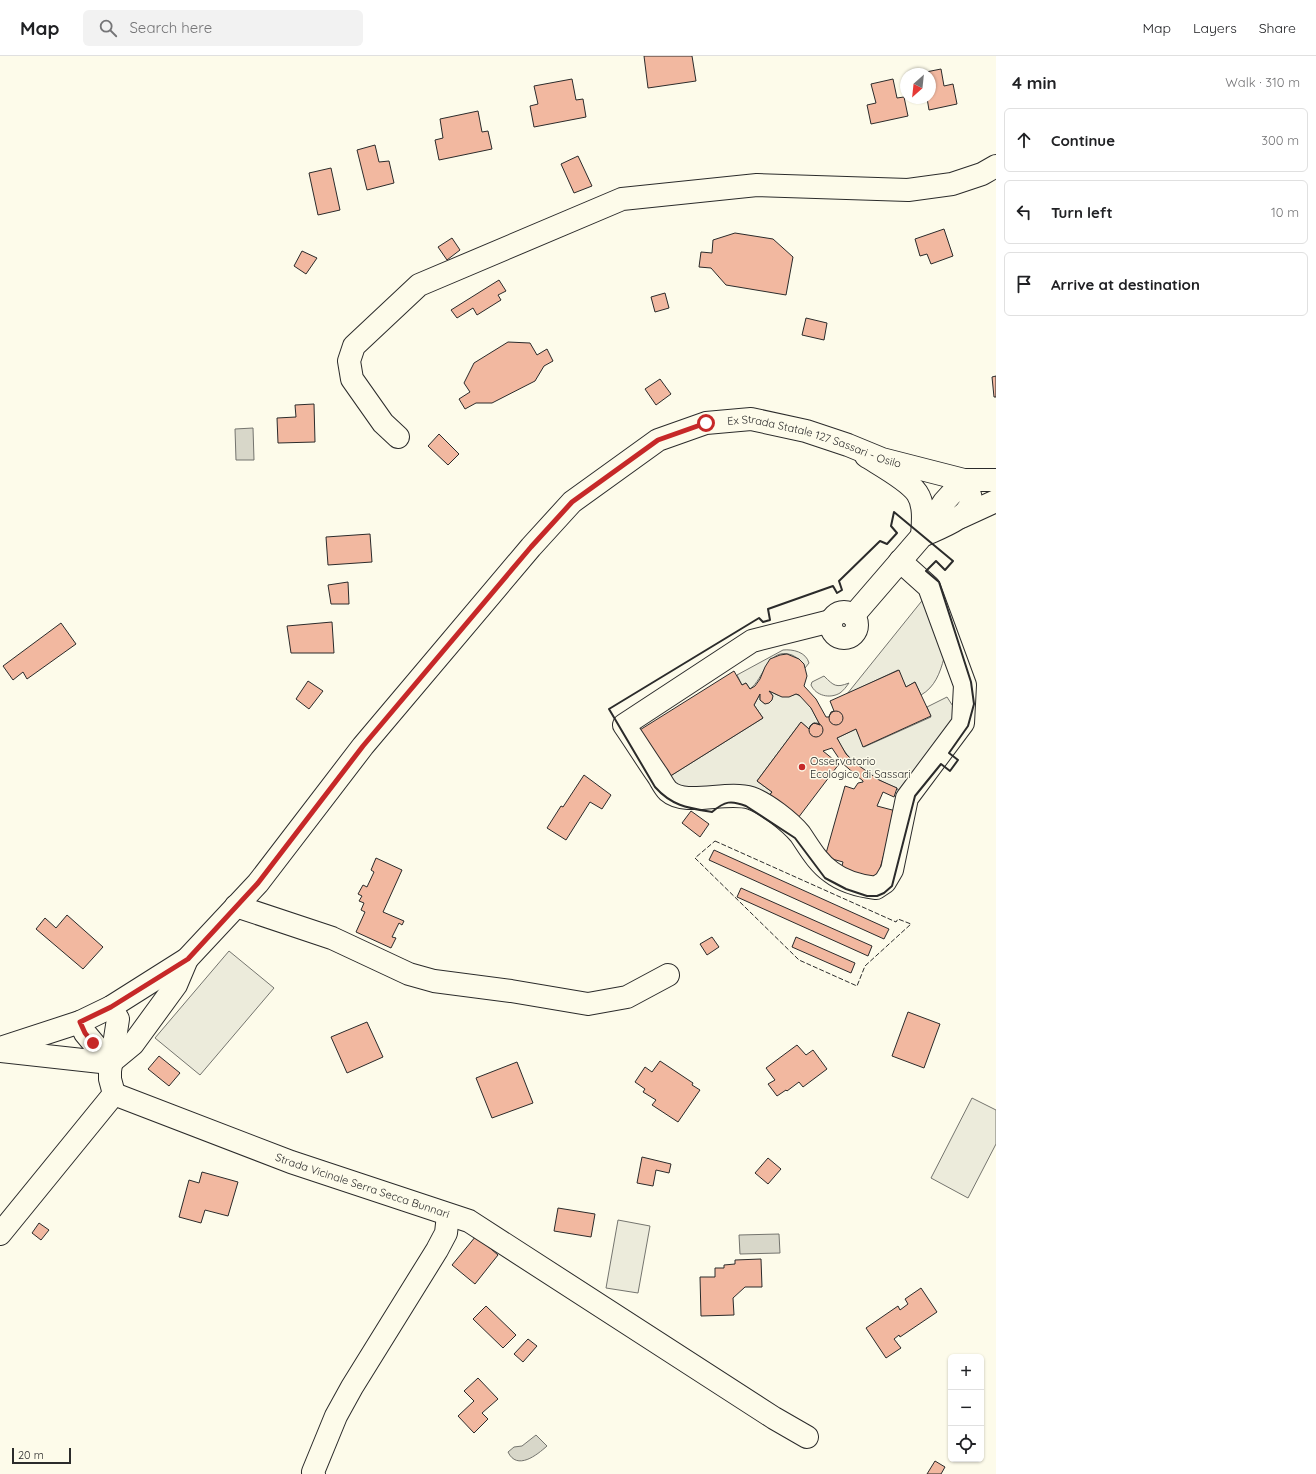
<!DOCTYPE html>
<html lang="en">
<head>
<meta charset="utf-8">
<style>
	:root { --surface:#fff; --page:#f2f2f2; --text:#202124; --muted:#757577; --line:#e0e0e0 }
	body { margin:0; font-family:Quicksand,sans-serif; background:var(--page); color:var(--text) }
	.controls { position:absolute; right:12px; bottom:12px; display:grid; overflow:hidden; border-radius:6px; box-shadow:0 1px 3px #0004 }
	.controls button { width:36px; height:36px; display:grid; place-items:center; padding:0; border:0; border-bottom:1px solid var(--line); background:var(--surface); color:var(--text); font:20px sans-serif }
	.compass { position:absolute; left:900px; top:12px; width:36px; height:36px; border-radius:50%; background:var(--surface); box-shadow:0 1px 3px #0004; rotate:207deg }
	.scale { position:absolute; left:12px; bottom:10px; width:59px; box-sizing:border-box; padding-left:4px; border:2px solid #2b2b2b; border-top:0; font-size:11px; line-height:14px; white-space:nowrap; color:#2b2b2b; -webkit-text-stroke:3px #fdfbea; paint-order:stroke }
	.stop { position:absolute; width:12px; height:12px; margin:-9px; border:3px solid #c62828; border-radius:50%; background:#fff }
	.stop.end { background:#c62828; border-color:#fff; box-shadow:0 1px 4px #0008 }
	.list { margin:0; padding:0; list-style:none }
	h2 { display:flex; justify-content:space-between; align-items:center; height:52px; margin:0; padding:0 16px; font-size:17px }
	h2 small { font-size:13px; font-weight:400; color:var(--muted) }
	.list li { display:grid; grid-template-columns:26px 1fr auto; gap:12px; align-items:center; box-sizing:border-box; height:64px; margin:0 8px 8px; padding:0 8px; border:1px solid var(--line); border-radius:6px }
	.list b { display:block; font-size:15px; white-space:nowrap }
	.list em { font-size:13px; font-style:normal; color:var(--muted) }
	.icon { flex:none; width:22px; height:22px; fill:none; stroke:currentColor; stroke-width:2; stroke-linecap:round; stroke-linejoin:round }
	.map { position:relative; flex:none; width:996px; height:1418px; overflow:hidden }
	header { display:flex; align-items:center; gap:24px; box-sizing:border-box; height:56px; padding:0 20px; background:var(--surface); border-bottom:1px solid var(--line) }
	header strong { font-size:19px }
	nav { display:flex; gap:22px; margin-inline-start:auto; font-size:14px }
	.search { width:280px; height:36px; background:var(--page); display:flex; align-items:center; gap:10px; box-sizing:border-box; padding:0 14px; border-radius:6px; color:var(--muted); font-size:15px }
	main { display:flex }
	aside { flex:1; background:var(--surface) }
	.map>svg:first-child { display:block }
</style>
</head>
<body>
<header>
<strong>Map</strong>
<div class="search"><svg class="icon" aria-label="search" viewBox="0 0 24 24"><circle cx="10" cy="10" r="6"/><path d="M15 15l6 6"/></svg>Search here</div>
<nav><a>Map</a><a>Layers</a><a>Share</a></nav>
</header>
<main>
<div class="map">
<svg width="996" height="1418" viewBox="0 0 996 1418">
	<rect width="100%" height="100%" fill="#fdfbea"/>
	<path fill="#ecebdb" stroke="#74746e" d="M925 541 944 602C940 617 935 631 921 639L915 626 906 631 898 614 847 638Z
		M783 594C793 593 806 596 809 607L805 612C803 606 798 602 792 599 768 590 764 623 750 633L746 627 742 629 737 619Z
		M824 620C834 630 836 632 849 627 846 631 844 634 840 637 830 643 816 640 811 629L812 626Z
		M770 635C779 641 786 642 796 638 809 643 814 658 820 669L814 667 811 669 809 673 801 666 757 725 772 736 766 743 699 737 664 724 763 662 754 649 760 638V644L765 648 773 640Z
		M947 641 958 658 900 735 897 733V732C873 723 847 706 837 682L856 673 864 691 931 661 927 651Z
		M229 895 274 932 200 1019 155 982Z
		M972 1042 996 1054V1088L968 1142 931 1122Z
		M618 1164 650 1170 638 1237 606 1232Z"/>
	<path fill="#d8d7c9" stroke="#74746e" d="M253 372 254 404H236L235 373Z
		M779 1178 780 1197 740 1198 739 1179Z
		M536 1379 547 1390C537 1399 517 1415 508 1396L514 1391 522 1390Z"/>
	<path fill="#f2b8a0" stroke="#2b2b2b" d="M644 0H692L696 25 648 32Z
		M941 13 944 30 953 28 957 48 929 54 927 42H930V18L921 17Z
		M572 23 576 44 583 43 586 61 534 71 530 50 538 48 534 30Z
		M893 23 897 42 904 41 908 60 871 68 867 49 876 47 871 28Z
		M478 55 482 76 488 75 492 93 439 104 435 84 443 82 440 63Z
		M375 89 379 106 389 105 394 127 367 134 357 94Z
		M578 100 592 130 574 137 561 108Z
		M331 112 340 154 318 159 309 117Z
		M944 173 953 200 931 208 927 198 920 200 915 183Z
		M735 177 773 183 793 201 786 239 726 229 711 212 699 211 701 196 712 197 713 184Z
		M452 182 460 194 447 204 438 191Z
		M302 195 317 202 306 218 294 210Z
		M499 224 506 235 498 239 501 244 477 259 473 252 457 262 451 254Z
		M665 237 669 252 655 256 651 241Z
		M806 262 827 267 824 284 802 279Z
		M508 286 530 287 537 299 547 293 553 305 544 310 535 325 492 347H476L465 353 459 343 470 336 464 327 474 307Z
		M996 320V341H994L992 321Z
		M660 323 671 338 656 349 645 333Z
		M314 348 315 386 278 387 277 362 296 361 295 349Z
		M439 378 459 398 448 409 428 390Z
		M370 478 372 506 328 509 326 481Z
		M348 526 349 548H331L328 529Z
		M332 566 334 597H291L287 570Z
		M61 567 76 588 27 623 23 616 13 624 3 610Z
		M787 598 799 603 804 608 807 620 804 630 816 643 826 661H829L831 656 834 655 830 645 899 614 906 631 915 626 931 660 863 691 856 673 837 682 846 698 855 707 879 724 897 732 894 741 883 736 877 750 896 755 876 827 840 817 843 806 825 801 845 730 854 733 858 727 863 726V725L842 707 832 692 823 695 839 708 795 766 765 745 772 736 757 725 801 666 809 673 811 669 814 667 820 669 811 652 799 639 796 638 789 641H782L769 635 773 640 772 644 769 647 765 648 760 644V638L754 649 763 662 664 724 635 677 734 615 742 629 746 627 750 633 755 630 760 623 765 611 770 603 780 599Z
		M308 625 323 635 309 653 296 643Z
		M829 662a7 7 0 1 1 14 0a7 7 0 1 1-14 0Z
		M809 674a7 7 0 1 1 14 0a7 7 0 1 1-14 0Z
		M584 719 611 739 602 753 590 746 566 784 547 772 561 750 563 751Z
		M691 755 709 768 700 781 682 767Z
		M714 794 889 873 884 883 709 804Z
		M376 802 402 814 383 856 404 865 402 869 399 867 392 881 396 882 391 892 356 876 365 856 361 854 364 847 359 845 362 840 358 838 363 829 367 831 374 816 371 814Z
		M741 832 872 890 868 900 737 841Z
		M67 859 103 891 83 913 36 873 45 862 56 872Z
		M712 881 719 891 707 899 700 888Z
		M796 881 855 907 851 917 792 891Z
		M908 956 940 968 924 1012 892 1000Z
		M367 966 383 1001 347 1017 331 981Z
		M797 989 806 999 813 994 827 1013 803 1031 799 1026 787 1035 786 1034 777 1040 768 1028 775 1024 766 1012Z
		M159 1000 180 1017 169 1030 148 1013Z
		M660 1005 693 1027 692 1029 700 1034 678 1066 652 1049 656 1044 643 1036 645 1033 635 1026 645 1011 652 1016Z
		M517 1006 533 1047 492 1062 476 1022Z
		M642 1101 671 1108 669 1117 656 1114 653 1130 637 1127Z
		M768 1102 781 1113 768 1128 755 1117Z
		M202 1116 238 1126 228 1160 205 1154 201 1167 179 1161 189 1124 199 1127Z
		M558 1152 595 1158 591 1181 554 1175Z
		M39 1167 49 1174 41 1184 32 1177Z
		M476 1180 498 1199 475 1228 452 1209Z
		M761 1203 762 1231H745L733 1242 734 1259 701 1260 700 1221H715V1212H724V1209L735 1208V1204Z
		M921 1232 937 1256 900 1281 899 1279 894 1283 901 1292 886 1302 866 1272 898 1250 900 1254 908 1248 905 1243Z
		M486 1250 516 1279 503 1292 473 1263Z
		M528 1283 537 1290 523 1306 514 1298Z
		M478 1322 498 1343 482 1357 488 1363 474 1377 458 1360 474 1345 464 1335Z
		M935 1405 945 1411 941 1418H927Z"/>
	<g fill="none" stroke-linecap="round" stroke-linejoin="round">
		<g stroke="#2b2b2b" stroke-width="24">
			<g id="minor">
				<path d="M398 381 383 367 352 323 349 305 354 290 419 229 622 143 757 129 908 134 952 128 982 118 996 110"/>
				<path d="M866 400C880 409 908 424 917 437 925 449 923 466 922 480"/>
				<path d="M961 461 996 445"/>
				<circle cx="844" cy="569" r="13"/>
				<path d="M853 560 922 480 944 446 964 424C966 430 971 438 971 444 971 462 936 473 922 480"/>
				<path d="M831 564 827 566 752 585 624 669C635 685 645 701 656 717 660 722 663 730 668 735 686 751 727 734 751 742 766 747 790 766 800 778 809 791 817 806 831 816 844 826 859 830 876 832L885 826 892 814 907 742 963 667 965 629 929 531 900 505"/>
				<path d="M236 850 332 882 409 918 434 925 511 935 588 948 627 941 668 919"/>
				<path d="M80 966 85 977 110 1007"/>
				<path d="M0 995 110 1007 133 988 176 929 187 903"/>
				<path id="s1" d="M114 1038 291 1106 469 1165 774 1362 807 1381"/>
				<path d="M0 1178 114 1038 110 1023V1015L118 963 111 951"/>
				<path d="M314 1418 313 1416 336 1360 352 1331 437 1194 446 1177 448 1159"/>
			</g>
		</g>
		<g stroke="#2b2b2b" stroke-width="24">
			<g id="major">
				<path id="s2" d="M0 992 80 966 111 951 187 903 258 827 363 690 531 491 572 446 658 384 706 367 751 363 806 375 848 389 882 403 964 424H996"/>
			</g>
		</g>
		<use href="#minor" stroke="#fdfbea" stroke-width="22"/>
		<use href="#major" stroke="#fdfbea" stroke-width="22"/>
		<path stroke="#2b2b2b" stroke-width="1" stroke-dasharray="5 2" stroke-linecap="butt" d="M715 785 896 866 898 863 911 868 865 910 857 930 799 904 695 802Z"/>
		<path stroke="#2b2b2b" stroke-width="2" d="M894 456 953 505 945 514 936 505 926 515 939 526 971 626 974 648 968 670 949 697 958 704 950 715 941 708 915 740 892 830 884 837 877 840H867L846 833 825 822 795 782 746 750C731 744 725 745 712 756 688 752 672 750 655 731L609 653 759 562 763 566 770 564 768 553 833 530 837 537 842 534 839 525 880 485 887 488 897 477 891 470Z"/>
	</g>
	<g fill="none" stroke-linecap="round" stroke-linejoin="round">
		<path stroke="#c62828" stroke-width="5" d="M93 987 85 977 80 966 111 951 188 903 258 827 363 690 531 491 572 446 658 384 706 367"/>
	</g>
	<circle fill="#c62828" stroke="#fdfbea" stroke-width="1.5" cx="802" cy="711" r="4"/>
	<g text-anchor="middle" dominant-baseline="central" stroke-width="3" stroke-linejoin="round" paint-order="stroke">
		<g font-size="11" fill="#2b2b2b" stroke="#fdfbea">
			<text stroke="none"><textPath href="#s2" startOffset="1075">Ex Strada Statale 127 Sassari - Osilo</textPath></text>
			<text stroke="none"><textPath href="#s1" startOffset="265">Strada Vicinale Serra Secca Bunnari</textPath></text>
		</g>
		<g font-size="11" fill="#2b2b2b" stroke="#fdfbea" text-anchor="start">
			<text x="810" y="705">Osservatorio<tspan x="810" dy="13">Ecologico di Sassari</tspan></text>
		</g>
	</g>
</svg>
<div class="controls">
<button>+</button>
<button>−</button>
<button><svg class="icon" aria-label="locate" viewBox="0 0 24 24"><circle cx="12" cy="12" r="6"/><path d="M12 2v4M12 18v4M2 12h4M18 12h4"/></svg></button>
</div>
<svg class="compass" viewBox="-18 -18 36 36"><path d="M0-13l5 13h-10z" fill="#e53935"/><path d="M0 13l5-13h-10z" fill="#757577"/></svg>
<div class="scale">20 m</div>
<div class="stop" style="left:706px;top:367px"></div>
<div class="stop end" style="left:93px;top:987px"></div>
</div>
<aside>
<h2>4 min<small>Walk · 310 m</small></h2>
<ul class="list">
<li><svg class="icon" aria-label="ahead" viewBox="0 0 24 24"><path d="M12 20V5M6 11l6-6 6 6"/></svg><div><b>Continue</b></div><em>300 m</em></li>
<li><svg class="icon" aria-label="left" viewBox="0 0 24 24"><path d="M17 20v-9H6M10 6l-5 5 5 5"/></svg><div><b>Turn left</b></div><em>10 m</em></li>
<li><svg class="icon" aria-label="arrive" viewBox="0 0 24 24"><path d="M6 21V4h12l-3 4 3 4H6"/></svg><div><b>Arrive at destination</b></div></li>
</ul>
</aside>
</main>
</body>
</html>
